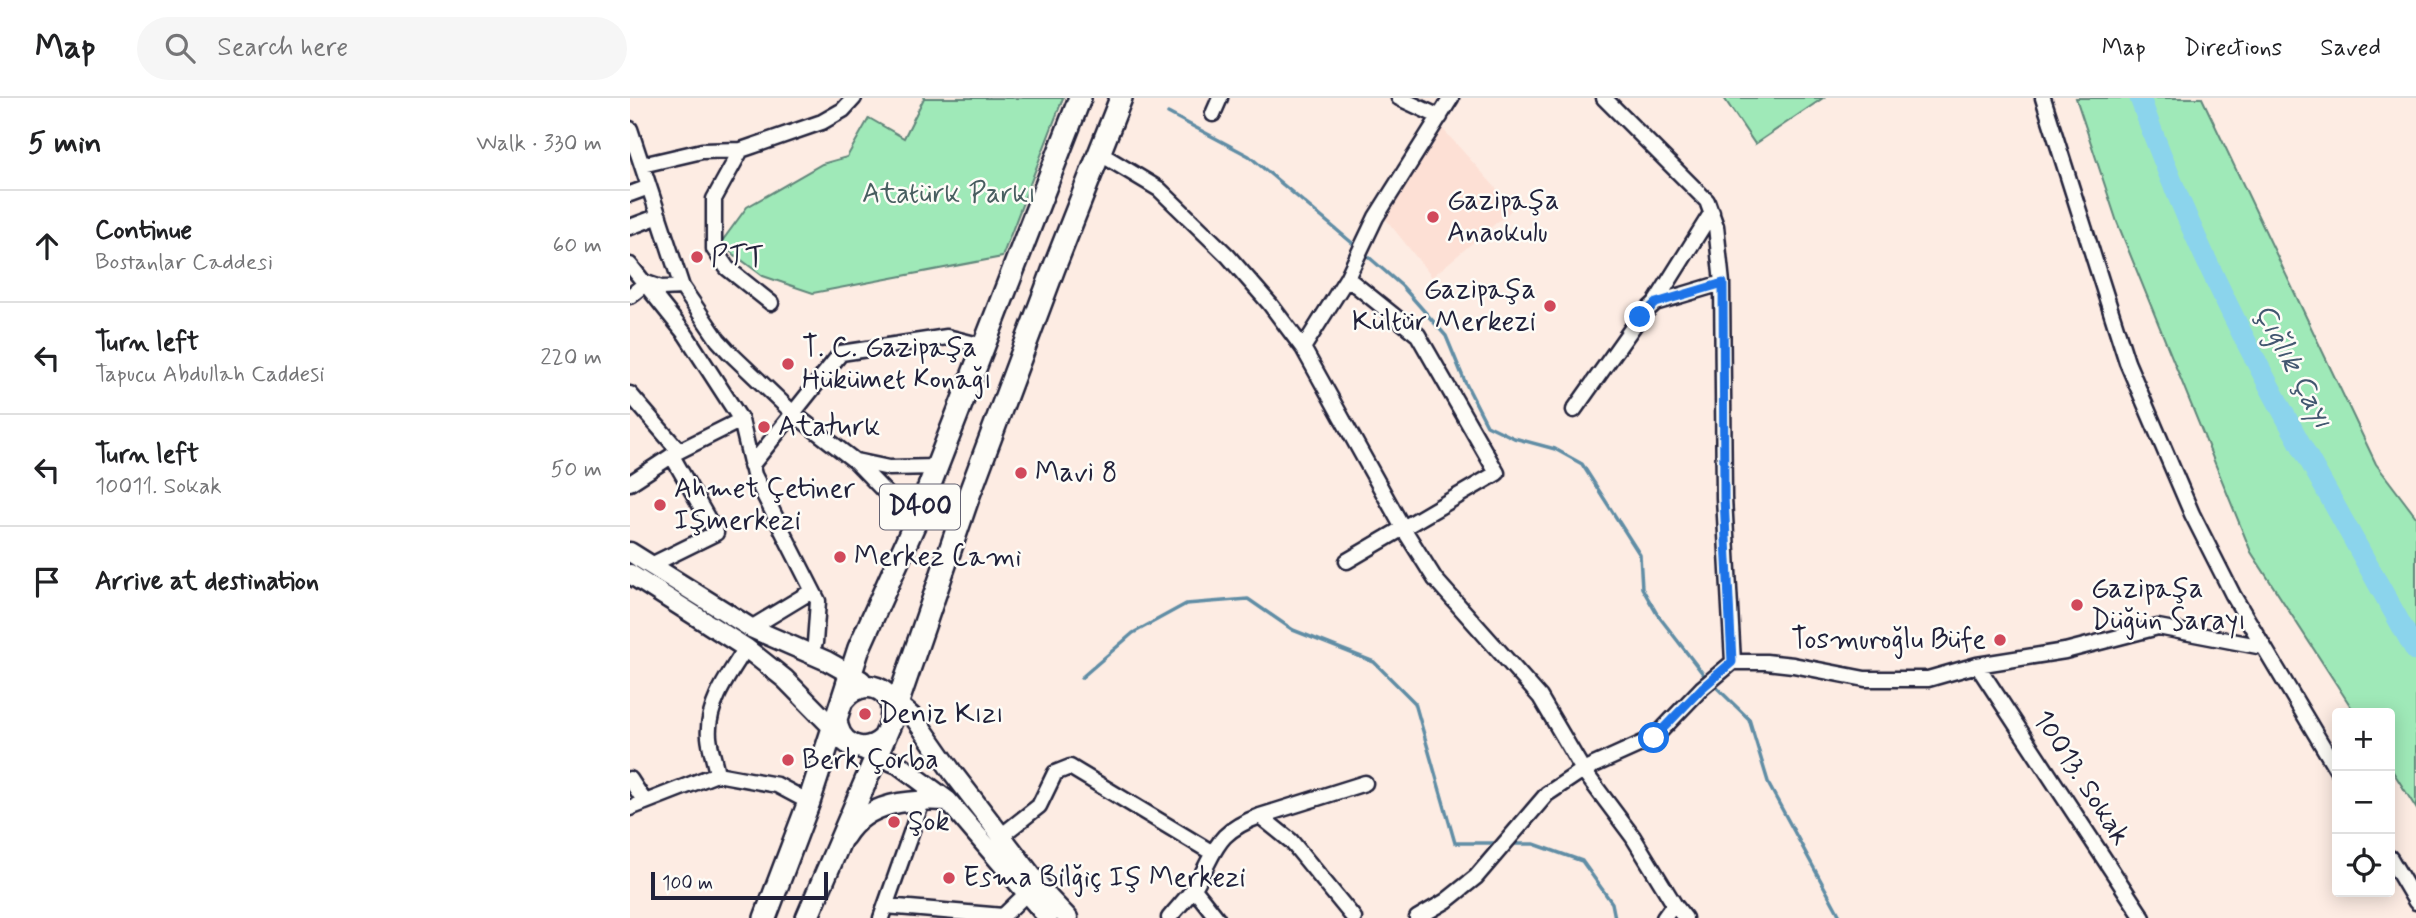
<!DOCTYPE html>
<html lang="en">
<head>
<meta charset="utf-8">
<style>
	:root { --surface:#fff; --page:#f6f6f6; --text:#202124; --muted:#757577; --line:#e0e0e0 }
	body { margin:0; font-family:Mynerve,sans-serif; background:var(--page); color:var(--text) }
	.controls { position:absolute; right:21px; bottom:21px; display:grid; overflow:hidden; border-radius:7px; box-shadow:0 4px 18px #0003 }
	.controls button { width:63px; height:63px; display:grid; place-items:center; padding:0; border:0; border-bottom:2px solid var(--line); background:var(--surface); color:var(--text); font:35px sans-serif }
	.scale { position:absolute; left:21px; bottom:18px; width:177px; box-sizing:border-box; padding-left:7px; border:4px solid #22223b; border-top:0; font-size:19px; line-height:24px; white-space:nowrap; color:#22223b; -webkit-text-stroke:5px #fdfcf7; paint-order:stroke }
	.stop { position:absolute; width:21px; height:21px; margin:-16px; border:5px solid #1a73e8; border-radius:50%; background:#fff }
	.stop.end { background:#1a73e8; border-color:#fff; box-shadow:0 2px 7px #0008 }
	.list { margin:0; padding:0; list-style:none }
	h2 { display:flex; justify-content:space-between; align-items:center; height:91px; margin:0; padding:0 28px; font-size:30px }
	h2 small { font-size:23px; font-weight:400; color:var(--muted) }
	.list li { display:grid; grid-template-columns:46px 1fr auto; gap:21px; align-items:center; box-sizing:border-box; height:112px; padding:0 28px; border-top:2px solid var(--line) }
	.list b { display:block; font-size:26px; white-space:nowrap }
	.list p { margin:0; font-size:23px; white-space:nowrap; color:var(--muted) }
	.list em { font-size:23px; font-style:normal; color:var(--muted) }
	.icon { flex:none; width:38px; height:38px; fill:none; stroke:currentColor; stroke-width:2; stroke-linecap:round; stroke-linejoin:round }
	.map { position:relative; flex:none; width:1786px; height:820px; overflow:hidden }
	header { display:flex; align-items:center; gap:42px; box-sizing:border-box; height:98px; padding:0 35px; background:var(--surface); border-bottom:2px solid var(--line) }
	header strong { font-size:33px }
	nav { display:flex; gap:38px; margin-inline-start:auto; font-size:24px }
	.search { width:490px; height:63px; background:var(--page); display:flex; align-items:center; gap:18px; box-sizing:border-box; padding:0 24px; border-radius:38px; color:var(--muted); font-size:26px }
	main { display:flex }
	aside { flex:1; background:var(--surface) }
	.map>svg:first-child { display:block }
</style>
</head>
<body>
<header>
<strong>Map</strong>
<div class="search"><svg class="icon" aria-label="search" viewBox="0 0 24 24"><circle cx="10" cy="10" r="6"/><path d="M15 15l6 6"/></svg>Search here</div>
<nav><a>Map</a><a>Directions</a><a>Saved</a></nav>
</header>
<main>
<aside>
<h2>5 min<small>Walk · 330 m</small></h2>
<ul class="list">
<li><svg class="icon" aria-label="ahead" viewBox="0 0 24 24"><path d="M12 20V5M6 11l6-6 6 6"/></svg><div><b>Continue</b><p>Bostanlar Caddesi</p></div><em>60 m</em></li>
<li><svg class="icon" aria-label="left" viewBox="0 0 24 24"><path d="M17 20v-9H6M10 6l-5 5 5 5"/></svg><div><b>Turn left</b><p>Tapucu Abdullah Caddesi</p></div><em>220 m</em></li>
<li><svg class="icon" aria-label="left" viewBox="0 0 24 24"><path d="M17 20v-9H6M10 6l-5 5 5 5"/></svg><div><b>Turn left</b><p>10011. Sokak</p></div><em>50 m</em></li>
<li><svg class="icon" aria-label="arrive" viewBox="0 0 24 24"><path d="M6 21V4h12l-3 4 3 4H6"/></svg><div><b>Arrive at destination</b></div></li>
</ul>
</aside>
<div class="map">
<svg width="1786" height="820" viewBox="0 0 1786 820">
	<rect width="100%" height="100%" fill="#fdece3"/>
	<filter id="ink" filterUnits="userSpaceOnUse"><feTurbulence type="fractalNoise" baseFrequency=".0143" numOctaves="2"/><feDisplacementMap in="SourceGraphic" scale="14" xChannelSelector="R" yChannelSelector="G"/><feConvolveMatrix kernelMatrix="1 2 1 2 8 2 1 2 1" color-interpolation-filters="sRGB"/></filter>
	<g filter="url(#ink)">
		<path fill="#fde0d5" d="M811 29 884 110 802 179 755 120Z"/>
		<path fill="#9fe9b8" stroke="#60867a" stroke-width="2" d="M294 0H433L372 159 183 195 133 178 90 146 117 109 192 66 217 59 239 20 274 40Z
			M1094 0H1193L1125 46Z
			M1446 0H1572L1746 366 1786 419V710L1760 669V615H1725L1621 454 1487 124Z"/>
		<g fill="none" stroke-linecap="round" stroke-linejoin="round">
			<path stroke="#618da5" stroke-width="3.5" d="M538 15 619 58 727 149
				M733 154 772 188 816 238 835 284 857 327 884 340 925 351 952 366 1010 457 1012 490 1027 516 1077 581
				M451 580 503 535 556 506 618 501 663 532 744 564 785 605 825 745H867
				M1083 586 1119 621 1139 687 1211 820
				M882 746H904L952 763 982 805 985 820"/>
			<path stroke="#8bd4ec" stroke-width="21" d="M1510 0C1558 137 1624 264 1695 390 1725 444 1755 499 1786 553"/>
			<g stroke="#22223b" stroke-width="19">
				<path id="minor" d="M769 0 810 19
					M974 0 1077 103 1086 128 1092 185 1094 400 1103 564
					M1413 0 1497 264 1562 416 1603 497 1707 672
					M583 16 590 0
					M0 31 52 189
					M111 52 84 101V151L97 170 141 205
					M469 55 529 91 598 158 640 206 673 250 773 430 805 481 910 599 953 672 1003 739 1044 806 1055 820
					M12 67 72 53 111 52 192 24 213 12 224 0
					M0 96 19 89
					M0 129 29 118
					M0 167 56 237 111 322 124 377 188 503 185 545
					M0 198 16 185 31 190 52 189 88 242 99 254 164 316 225 363 285 425
					M1025 205 1092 185
					M673 250 717 180 746 119 821 0
					M0 296 49 353
					M944 312 1010 219 1025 205 1082 114
					M226 363 259 370 306 369
					M121 368 211 255 317 239 353 248
					M0 385 49 353 111 322
					M717 463 867 375 788 237 717 180
					M21 467 86 435 42 358
					M121 530 182 493
					M1347 567 1513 820
					M87 676C85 664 80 651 79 639 76 607 100 575 116 550
					M0 681 15 704
					M0 710 87 676 147 687 179 704
					M630 718 735 685
					M371 738 409 708 425 675 440 669 581 754
					M1760 760 1786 804
					M564 791 587 820
					M256 808 373 818 397 795
					M251 820 293 701
					M539 820C547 810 557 800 564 790 587 753 583 735 630 718L661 743 724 820
					M787 820 816 803 846 779 917 696 953 672 1024 640 1072 590 1103 564H1136L1163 567 1235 581H1298L1347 567 1435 553 1528 529 1633 549
					M1034 820 1044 806"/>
			</g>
			<g stroke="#22223b" stroke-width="23">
				<path id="major" d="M0 454 121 530 197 563 231 582
					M0 476 116 550 155 581 210 637
					M258 598 286 622 323 675 419 800 438 820
					M234 652 268 666 318 703 418 820
					M215 739C237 703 281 701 318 703"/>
			</g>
			<g stroke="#22223b" stroke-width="26">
				<path id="highway" d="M213 602C232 577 268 589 261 622
					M206 620C207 647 233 659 253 641
					M135 820 179 704 229 550 285 425 450 0
					M177 820 261 624 339 397 424 170 491 0"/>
			</g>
			<use href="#minor" stroke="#fdfcf7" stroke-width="14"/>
			<use href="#major" stroke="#fdfcf7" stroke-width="18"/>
			<use href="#highway" stroke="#fdfcf7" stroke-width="21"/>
		</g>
	</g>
	<g fill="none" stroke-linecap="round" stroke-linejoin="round" filter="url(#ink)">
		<path stroke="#1a73e8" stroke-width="9" d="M1010 219 1026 205 1093 185 1094 400 1102 564 1072 590 1024 640"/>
	</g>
	<g fill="#d1495b" stroke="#fdfcf7" stroke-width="2.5">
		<circle cx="803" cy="119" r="7"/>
		<circle cx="67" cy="159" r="7"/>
		<circle cx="920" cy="208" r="7"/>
		<circle cx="158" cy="266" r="7"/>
		<circle cx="134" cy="329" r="7"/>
		<circle cx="391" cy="375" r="7"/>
		<circle cx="30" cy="407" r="7"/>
		<circle cx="210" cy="459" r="7"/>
		<circle cx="1447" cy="507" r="7"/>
		<circle cx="1370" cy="542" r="7"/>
		<circle cx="235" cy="616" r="7"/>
		<circle cx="158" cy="662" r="7"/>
		<circle cx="264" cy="724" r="7"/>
		<circle cx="319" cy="780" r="7"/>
	</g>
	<g text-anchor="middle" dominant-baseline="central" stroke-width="5" stroke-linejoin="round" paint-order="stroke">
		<rect fill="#fdfcf7" stroke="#646373" stroke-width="2" x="250" y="386.5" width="80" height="45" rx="5"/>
		<g font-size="26" font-weight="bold" fill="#22223b">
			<text x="290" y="409">D400</text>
		</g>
		<g font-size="28" fill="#485e60" stroke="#fdfcf7">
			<text x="319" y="96">Atatürk Parkı</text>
		</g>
		<g font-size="28" fill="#22223b" stroke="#fdfcf7" text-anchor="start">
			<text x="817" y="103">Gazipaşa<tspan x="817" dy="32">Anaokulu</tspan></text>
			<text x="81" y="159">PTT</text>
			<text x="906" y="192" text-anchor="end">Gazipaşa<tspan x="906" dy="32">Kültür Merkezi</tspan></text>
			<text x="172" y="250">T. C. Gazipaşa<tspan x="172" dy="32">Hükümet Konağı</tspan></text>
			<text x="148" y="329">Ataturk</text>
			<text x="405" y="375">Mavi 8</text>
			<text x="44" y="391">Ahmet Çetiner<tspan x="44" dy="32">Işmerkezi</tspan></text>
			<text x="224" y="459">Merkez Cami</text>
			<text x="1461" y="491">Gazipaşa<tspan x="1461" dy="32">Düğün Sarayı</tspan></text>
			<text x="1356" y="542" text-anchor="end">Tosmuroğlu Büfe</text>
			<text x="249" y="616">Deniz Kızı</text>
			<text x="172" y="662">Berk Çorba</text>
			<text x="278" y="724">Şok</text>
			<text x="333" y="780">Esma Bilğiç Iş Merkezi</text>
		</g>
		<g font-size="28" fill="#22223b" stroke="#fdfcf7">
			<text transform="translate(1451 680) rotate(57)">10013. Sokak</text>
		</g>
		<g font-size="30" font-style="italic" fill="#425770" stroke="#fdfcf7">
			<text transform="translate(1663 268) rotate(62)">Çığlık Çayı</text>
		</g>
	</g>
</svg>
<div class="controls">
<button>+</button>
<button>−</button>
<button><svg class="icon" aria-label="locate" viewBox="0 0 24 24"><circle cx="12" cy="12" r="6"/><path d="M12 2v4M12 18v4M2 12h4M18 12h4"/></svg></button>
</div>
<div class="scale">100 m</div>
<div class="stop" style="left:1024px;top:640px"></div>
<div class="stop end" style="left:1010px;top:219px"></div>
</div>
</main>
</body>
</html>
